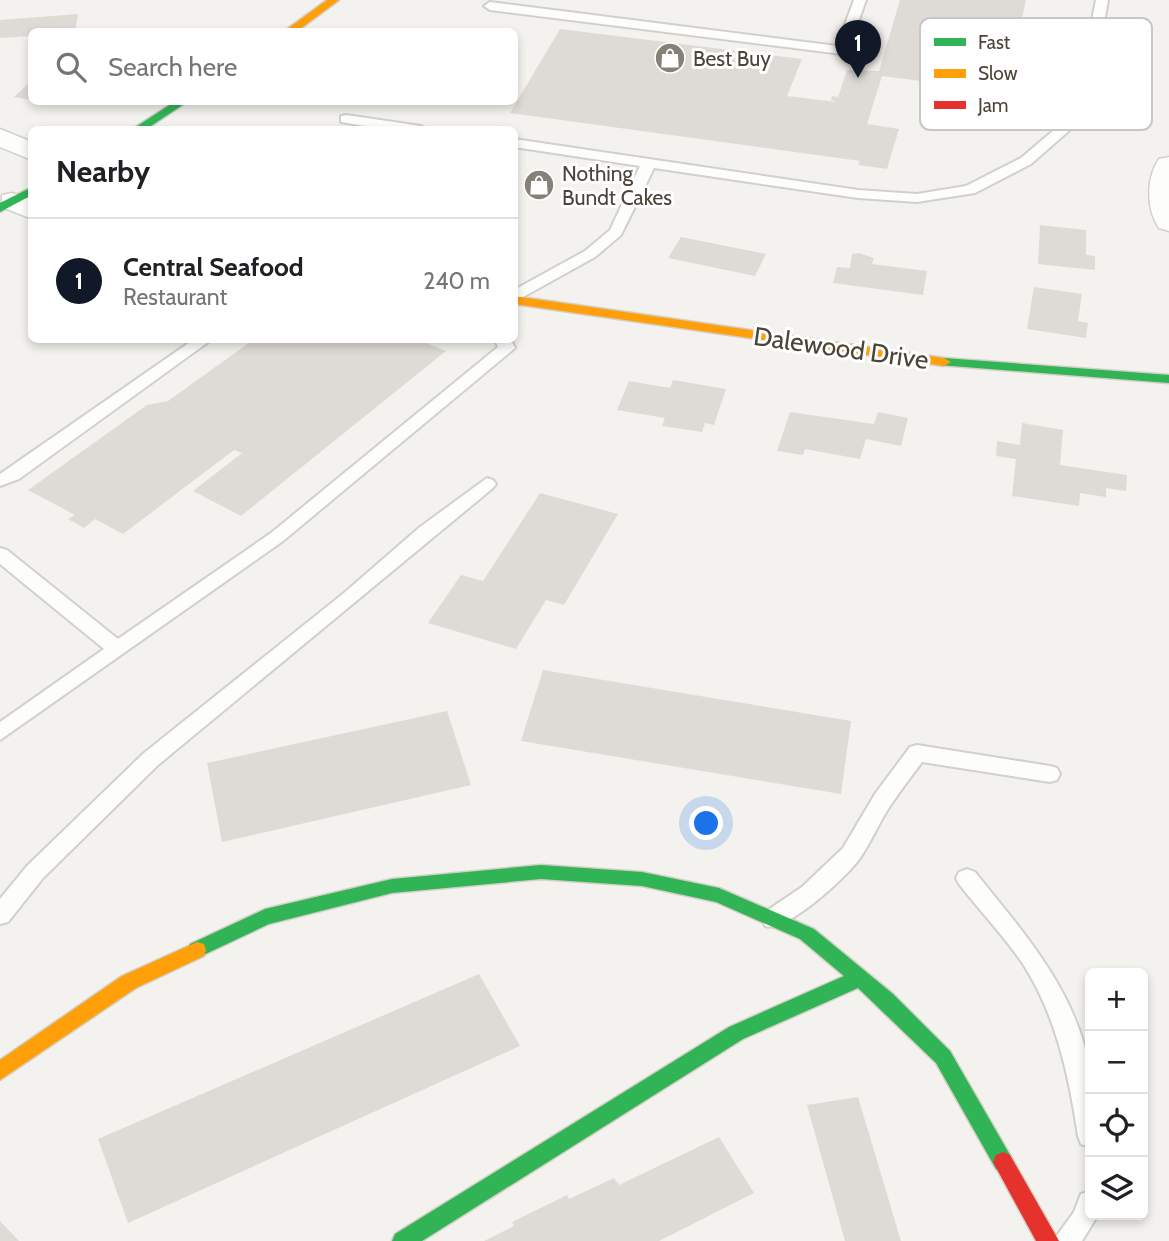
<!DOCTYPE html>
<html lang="en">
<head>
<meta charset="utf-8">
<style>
	:root { --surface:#fff; --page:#f2f2f2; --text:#202124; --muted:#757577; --line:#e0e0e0; --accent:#111827 }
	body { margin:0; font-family:Cabin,sans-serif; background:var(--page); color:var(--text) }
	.controls { position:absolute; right:21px; bottom:21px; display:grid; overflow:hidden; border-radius:10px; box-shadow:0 4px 10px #0003 }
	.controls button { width:63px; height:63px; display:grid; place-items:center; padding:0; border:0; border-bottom:2px solid var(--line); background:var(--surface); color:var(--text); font:35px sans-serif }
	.you { position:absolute; left:707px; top:824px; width:24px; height:24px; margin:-18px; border:5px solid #fff; border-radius:50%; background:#1a73e8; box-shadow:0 0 0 10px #1a73e833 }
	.badge { display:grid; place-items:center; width:46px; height:46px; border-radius:50%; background:var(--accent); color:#fff; font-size:23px; font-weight:700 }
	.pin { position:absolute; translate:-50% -58px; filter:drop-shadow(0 2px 4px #0008) }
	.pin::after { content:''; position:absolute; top:37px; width:24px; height:21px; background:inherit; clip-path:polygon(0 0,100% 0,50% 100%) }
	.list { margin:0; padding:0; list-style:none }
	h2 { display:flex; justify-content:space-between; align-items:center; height:91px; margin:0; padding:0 28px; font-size:30px }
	h2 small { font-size:23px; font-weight:400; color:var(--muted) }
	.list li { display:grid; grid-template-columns:46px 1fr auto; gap:21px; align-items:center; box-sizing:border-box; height:126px; padding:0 28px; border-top:2px solid var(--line) }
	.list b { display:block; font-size:26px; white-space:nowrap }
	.list p { margin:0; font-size:23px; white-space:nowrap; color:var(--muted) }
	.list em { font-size:23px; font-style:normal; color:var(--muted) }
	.icon { flex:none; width:38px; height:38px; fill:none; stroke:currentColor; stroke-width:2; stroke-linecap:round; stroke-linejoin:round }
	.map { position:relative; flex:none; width:1169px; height:1241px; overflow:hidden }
	.search { position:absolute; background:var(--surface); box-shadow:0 4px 10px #0003; left:28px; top:28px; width:490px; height:77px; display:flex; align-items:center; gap:18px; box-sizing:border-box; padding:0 24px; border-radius:10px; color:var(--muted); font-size:26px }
	.panel { position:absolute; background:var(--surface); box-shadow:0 4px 10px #0003; left:28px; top:126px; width:490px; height:217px; border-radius:10px }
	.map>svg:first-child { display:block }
</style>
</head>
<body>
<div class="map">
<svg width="1169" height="1241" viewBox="0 0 1169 1241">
	<rect width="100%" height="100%" fill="#f4f2ee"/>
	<path fill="#dedbd6" d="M900 0H1026L1006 92 882 76 867 124 899 129 887 169 858 165 860 161 510 113 560 29 802 59 787 96 836 102 831 100 832 96 838 97 847 70 879 71Z
		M78 14 75 32H32V36L0 38V20Z
		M32 80V100L14 97Z
		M1040 225 1086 230V255L1095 256V270L1038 264Z
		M681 237 766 254 755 276 668 258Z
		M859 253 874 258 872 264 927 271 923 295 833 283 837 267 850 268 852 254Z
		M1034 287 1082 294 1078 321 1088 323 1086 338 1027 329Z
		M253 340H419L446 351 241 516 193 491 242 453 234 450 123 534 95 519 84 528 68 519 75 515 28 490 147 405 168 401Z
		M673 380 726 389 714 425 705 423 702 432 662 426 665 418 617 410 629 381 670 388Z
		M790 412 874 424 878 412 908 418 901 446 866 439 860 459 805 449 803 455 777 451Z
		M1022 423 1063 430 1060 465 1127 475 1126 491 1106 488V497L1080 493 1079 506 1012 496 1016 459 996 456 997 441 1020 445Z
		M540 493 618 514 564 605 546 600 516 649 428 623 461 575 483 581Z
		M543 670 851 721 841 794 521 741Z
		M447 711 471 785 222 842 207 763Z
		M479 974 520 1046 128 1223 98 1139Z
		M858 1097 901 1241H845L807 1105Z
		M719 1137 754 1193 659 1241H484L514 1226 512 1222 567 1195 569 1199 614 1178 619 1185Z
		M0 1221 19 1241H0Z"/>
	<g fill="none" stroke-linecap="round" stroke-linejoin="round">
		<g stroke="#d2d0cb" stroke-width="4">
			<path id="lane" d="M854 0H866L848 50 842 54 490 10 484 6 490 2 837 46Z
				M1096 0H1108L1088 114 1031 164 975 193 917 202 858 198 654 168 621 235 595 257 514 302V290L585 251 610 230 640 166 514 147V139L858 190 917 194 966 186 1021 158 1074 113Z
				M346 115 421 126 428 130H389L341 122V116Z
				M193 340H211L19 479 0 486V474Z
				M495 340H511L515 348 283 541 0 740V722L104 649 0 564V548L7 550 118 639 271 533 498 347Z
				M487 478 493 480 496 484 493 488 158 765 43 878 8 922 0 924V899L27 866 144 753 344 593 420 527Z
				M917 745 1050 766 1057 768 1060 774 1057 780 1050 782 922 762C911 777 900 791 890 806 879 823 871 842 860 858 847 877 786 933 765 926L762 919 765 912 802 887 843 848 875 794 910 747Z
				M967 869 975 872C1023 932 1077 991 1090 1071 1094 1095 1090 1123 1090 1147L1081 1144 1078 1136C1069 1076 1056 1015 1023 964 1004 936 980 911 959 884L956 878 959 872Z
				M1090 1191V1215H1098L1082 1241H1053L1074 1212 1081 1194Z"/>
		</g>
		<g stroke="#d2d0cb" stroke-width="3">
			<path id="street" d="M0 129 32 142V160L0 147Z
				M1169 157V231L1159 228C1146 209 1146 178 1159 159Z
				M12 193 32 200V219L2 207V195Z"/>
		</g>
		<g stroke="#d3cfc5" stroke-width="3">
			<path id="fast" d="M174 102H187L145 130H131Z
				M32 187V195L0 212V203Z
				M944 358 1169 375V383L939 365 937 362Z
				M541 865 642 872 719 888 814 929 893 994 950 1051 1010 1155 1013 1162 1010 1169 1003 1172 996 1169 936 1063 858 988 743 1039 422 1241H392L395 1234 729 1027 844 976 800 939 716 902 642 886 541 879 392 893 269 924 197 958 190 956 188 950 190 944 265 909 392 879Z"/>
		</g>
		<g stroke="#d3cfc5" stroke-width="3">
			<path id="slow" d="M327 0H339L296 32H283Z
				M514 296 944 358 951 362 944 366 514 304Z
				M197 942 204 944 206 950 204 956 136 988 0 1080V1060L122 976Z"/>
		</g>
		<g stroke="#d3cfc5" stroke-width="3">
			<path id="jam" d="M1003 1152 1010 1155 1059 1241H1036L993 1162 996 1155Z"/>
		</g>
		<use href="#lane" fill="#fdfdfc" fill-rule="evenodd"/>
		<use href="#street" fill="#fdfdfc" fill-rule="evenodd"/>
		<use href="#fast" fill="#30b455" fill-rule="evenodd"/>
		<use href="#slow" fill="#ff9f0a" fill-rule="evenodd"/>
		<use href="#jam" fill="#e5322d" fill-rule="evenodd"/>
	</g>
	<defs>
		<g id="shop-disc" transform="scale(1.575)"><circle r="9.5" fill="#868178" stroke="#fff"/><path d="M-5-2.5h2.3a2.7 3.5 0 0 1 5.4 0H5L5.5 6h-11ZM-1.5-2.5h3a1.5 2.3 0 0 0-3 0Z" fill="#fff"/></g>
	</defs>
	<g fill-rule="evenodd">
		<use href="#shop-disc" x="670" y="58"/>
		<use href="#shop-disc" x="539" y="185"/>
	</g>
	<g text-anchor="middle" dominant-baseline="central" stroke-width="6" stroke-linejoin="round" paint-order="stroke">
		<g font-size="21" fill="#4b4439" stroke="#fff" text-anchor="start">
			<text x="693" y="58">Best Buy</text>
			<text x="562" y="173">Nothing<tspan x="562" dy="24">Bundt Cakes</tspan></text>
		</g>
		<g font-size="26" fill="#4b4439" stroke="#fff">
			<text transform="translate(841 348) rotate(8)">Dalewood Drive</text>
		</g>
	</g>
	<rect x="920" y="18" width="232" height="112" rx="10" fill="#fff" stroke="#c9c7c4" stroke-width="2"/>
	<rect x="934" y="38" width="32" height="8" fill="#30b455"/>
	<rect x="934" y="69" width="32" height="9" fill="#ff9f0a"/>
	<rect x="934" y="101" width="32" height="8" fill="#e5322d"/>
	<g font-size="19" fill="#4b4439">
		<text x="978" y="49">Fast</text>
		<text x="978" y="80">Slow</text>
		<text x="978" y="112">Jam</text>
	</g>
</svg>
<div class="controls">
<button>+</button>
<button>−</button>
<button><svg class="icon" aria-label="locate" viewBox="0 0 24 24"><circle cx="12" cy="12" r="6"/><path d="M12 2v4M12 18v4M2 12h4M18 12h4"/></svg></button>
<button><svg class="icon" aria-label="layers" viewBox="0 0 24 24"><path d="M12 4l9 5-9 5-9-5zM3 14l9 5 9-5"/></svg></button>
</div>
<div class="you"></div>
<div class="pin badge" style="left:858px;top:78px">1</div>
<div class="search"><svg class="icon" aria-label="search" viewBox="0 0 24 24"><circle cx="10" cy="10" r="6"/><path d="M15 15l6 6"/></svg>Search here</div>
<section class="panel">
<h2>Nearby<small></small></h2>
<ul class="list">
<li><span class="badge">1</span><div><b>Central Seafood</b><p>Restaurant</p></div><em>240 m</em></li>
</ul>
</section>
</div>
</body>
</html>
